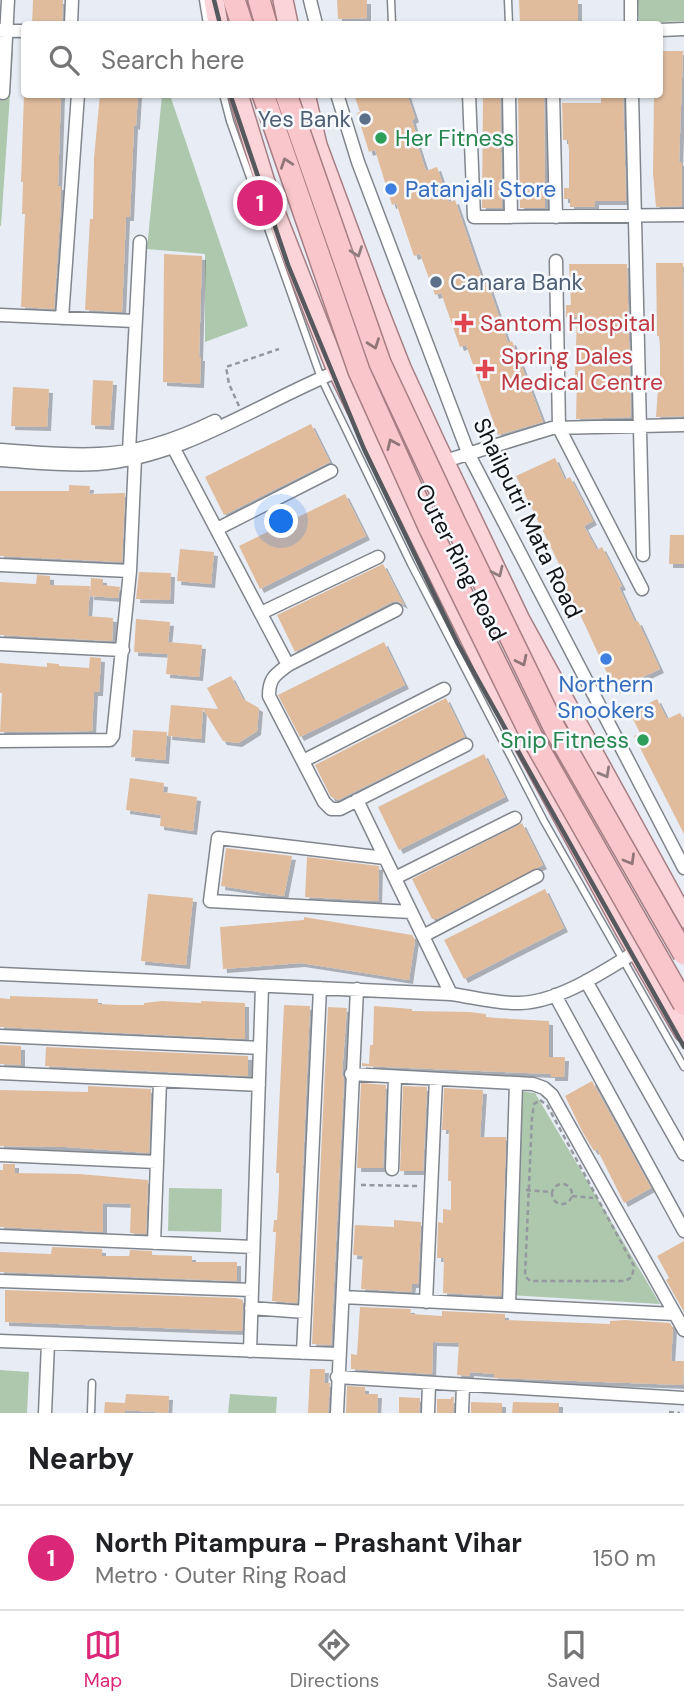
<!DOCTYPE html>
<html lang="en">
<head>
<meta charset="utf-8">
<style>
	:root { --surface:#fff; --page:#f2f2f2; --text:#202124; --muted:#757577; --line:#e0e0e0; --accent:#db2777 }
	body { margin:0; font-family:"DM Sans",sans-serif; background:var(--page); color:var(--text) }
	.you { position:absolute; left:282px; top:522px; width:24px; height:24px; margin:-18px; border:5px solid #fff; border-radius:50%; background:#1a73e8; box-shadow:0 0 0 10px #1a73e833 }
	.badge { display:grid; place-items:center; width:46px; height:46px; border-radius:50%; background:var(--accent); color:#fff; font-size:23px; font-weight:700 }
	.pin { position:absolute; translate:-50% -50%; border:4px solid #fff; box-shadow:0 2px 7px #0006 }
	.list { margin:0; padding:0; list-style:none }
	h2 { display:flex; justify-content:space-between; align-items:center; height:91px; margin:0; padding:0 28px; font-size:30px }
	h2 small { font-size:23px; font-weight:400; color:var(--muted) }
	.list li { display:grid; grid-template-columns:46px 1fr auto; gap:21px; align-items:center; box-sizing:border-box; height:105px; padding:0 28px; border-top:2px solid var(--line) }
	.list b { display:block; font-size:26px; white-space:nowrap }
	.list p { margin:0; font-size:23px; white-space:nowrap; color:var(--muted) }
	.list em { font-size:23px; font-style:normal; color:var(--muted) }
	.icon { flex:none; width:38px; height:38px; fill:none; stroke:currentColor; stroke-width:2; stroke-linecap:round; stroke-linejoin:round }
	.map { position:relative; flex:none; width:684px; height:1413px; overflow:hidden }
	.search { position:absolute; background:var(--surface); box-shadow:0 2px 5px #0004; left:21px; right:21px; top:21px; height:77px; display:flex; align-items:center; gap:18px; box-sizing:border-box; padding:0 24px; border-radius:7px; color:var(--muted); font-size:26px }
	.sheet { height:196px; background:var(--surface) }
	nav { display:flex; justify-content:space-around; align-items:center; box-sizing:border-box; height:98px; border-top:2px solid var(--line); background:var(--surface); font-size:19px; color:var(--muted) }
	nav a { display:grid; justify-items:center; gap:4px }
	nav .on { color:var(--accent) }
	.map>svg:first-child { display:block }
</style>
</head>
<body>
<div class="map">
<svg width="684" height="1413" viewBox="0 0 684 1413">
	<defs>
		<filter id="shadow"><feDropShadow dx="4" dy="4" stdDeviation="0" flood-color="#0004"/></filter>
	</defs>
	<rect width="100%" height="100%" fill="#e8edf5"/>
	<path fill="#adc8ad" d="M638 0H684V21L639 23Z
		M0 50 13 51 1 226H0Z
		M162 95H170L248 326 205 342V254L147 249Z
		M517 1091 535 1093 660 1304 509 1295Z
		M169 1188 222 1189 221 1232 168 1231Z
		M0 1370 29 1372 27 1413H0Z
		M230 1394 277 1397 276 1413H228Z"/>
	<path fill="#e0bc9d" filter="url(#shadow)" d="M33 0H63L62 24H32Z
		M337 0H367V18L338 19Z
		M519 0H578V24H520Z
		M660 51H683L679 162H682V206L656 207 653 173 654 94H660Z
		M24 94H61L58 186H61L60 219 54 309 21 307 25 214H22L23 182H21Z
		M100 94H138L136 126 134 125 130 217H126L122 312 85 310 90 219H93L94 158Z
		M354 94H407L415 118 412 120 417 137H415L426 171 437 167 449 202 455 200 484 285 488 284 508 343 512 341 543 422 498 435 466 345 460 347 441 293 435 295 420 254 414 256 396 203 392 205 375 150 369 152 357 113 360 112Z
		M483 94H500L502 208H482Z
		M518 94H544L545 189H547V199H545V208H520Z
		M601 94H623L626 201H595V207H570V199H564V188H569V151L568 140H563L562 103H601Z
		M164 254 202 256 199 357H201L200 384 163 382Z
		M656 263H683L684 416 656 417 658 388H660V347L659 336H657Z
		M569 264H627L631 417 576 419 577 375H575L577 317H566V305H571Z
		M93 380 113 381 110 426 91 425Z
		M13 387 49 389 47 427 11 426Z
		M311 424 330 462 224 515 205 477Z
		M555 458 565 480 570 477 593 521 584 526 597 550 602 547 622 586 619 587 635 622 638 621 660 669 615 690 577 608 573 610 562 589 568 586 560 568H561L516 476Z
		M69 485 90 486 89 494 125 493 122 562 0 556V491H69Z
		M345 494 366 536 260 589 239 546Z
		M670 535H684V564H669Z
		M180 549 214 552 211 584 177 581Z
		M383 564 404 605 397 601 392 602 295 652 277 615Z
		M139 572 171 573 170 600 136 599Z
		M37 575 50 576V585L90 586 88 616 113 618 112 641 0 635V582L36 584Z
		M91 578 103 579V585L120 587 118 598 90 596Z
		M136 619 170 622 168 642 202 645 199 677 166 674 168 654 134 652Z
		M384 642 405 685 300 737 278 695Z
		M90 657 101 658 99 692H94L92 731 0 732 2 693H0V663L47 667V663L59 664V666L89 668Z
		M231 676 243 699 259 708 257 731 238 743 223 741 203 709 201 739 168 736 171 705 218 709 207 688Z
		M446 698 465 737 338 800 331 797 315 765Z
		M657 699 667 719 680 713 684 720V834L634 736 640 733 630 713Z
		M133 730 167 732 165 760 131 757Z
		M484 754 505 797 399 850 378 807Z
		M130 778 164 783 163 792 197 797 193 831 160 826 161 815 126 810Z
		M522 823 543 865 437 919H432L412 879Z
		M226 848 292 856 284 896 221 886Z
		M307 857 379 866 378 901 305 897Z
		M545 889 564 928 464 979 444 940Z
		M148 894 193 898 186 965 141 961Z
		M304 917 412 935 415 940 409 980 301 963 223 969 220 927 304 920Z
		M10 996 98 999V1004L120 1005H144V1003L162 1001 201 1003V1001L245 1003V1039L0 1027V998L10 999Z
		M284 1005 310 1006 297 1303 272 1301 276 1232H273L274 1220H277L279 1186V1173H276Z
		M374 1006 412 1009V1011L470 1012 486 1014V1017L496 1018 549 1021V1057H565L564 1077H551V1074L362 1066V1063L369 1064 370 1045H373Z
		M328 1007 347 1008 342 1074 344 1079 331 1345 312 1344Z
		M0 1045 21 1046V1065L0 1064Z
		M46 1047 248 1056V1076L45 1066Z
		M592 1081 651 1188 624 1203 597 1149 594 1151 582 1131 565 1096Z
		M361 1083 386 1085 383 1168H357Z
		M88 1086 151 1089 149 1153 66 1147 0 1146V1090L88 1092Z
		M403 1086 427 1087 423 1171H400Z
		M444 1088 483 1090 480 1137H506L501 1296 443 1293 444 1258H437L438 1222 443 1223V1209L451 1210V1181H448L449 1130H442Z
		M3 1164H15V1173L79 1174 148 1180 146 1234 130 1233 131 1204 103 1203V1232L0 1227V1170H3Z
		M394 1220 421 1222 418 1284H412L411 1292 361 1289 363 1256 353 1255 355 1225 394 1227Z
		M684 1241V1312L666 1280 669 1278 657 1256Z
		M52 1247 102 1249V1256H129L130 1250 152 1251V1255L192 1256V1262H237V1281L0 1272V1252L51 1254Z
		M5 1290 236 1298 243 1300 242 1331 5 1322Z
		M360 1307 411 1309 410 1314 442 1316V1311L505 1314V1320L610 1324V1321L625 1320 670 1323 673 1328 671 1361H684L683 1385 494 1378V1374L470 1372V1376L457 1375 459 1343 433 1342 432 1374 351 1369V1354L357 1355Z
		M310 1369H325L324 1383H330L328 1413H308Z
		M347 1386 365 1387V1394H378L377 1413H346Z
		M126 1394 169 1396 168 1413 125 1410V1413H104L105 1402 125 1403Z
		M399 1397 420 1398 419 1413H399Z
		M451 1397H454L453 1413H437V1399H451Z
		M471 1402 502 1403V1413H471Z
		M513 1402 559 1403V1413H512Z"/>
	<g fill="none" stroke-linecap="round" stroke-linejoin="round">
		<g stroke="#81868d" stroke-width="9">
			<path id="service" d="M203 0 207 24
				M391 0 392 24
				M508 0 509 24
				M223 94 230 121 321 378 411 564 544 821 684 1067
				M91 1413 92 1383"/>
		</g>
		<g stroke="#81868d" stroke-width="15">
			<path id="minor" d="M310 0 316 24
				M631 0V24
				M71 24 72 0
				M0 30 24 31
				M660 30 684 29
				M3 93 8 0
				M337 94 358 162 469 455 684 868
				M469 94 474 217 684 215
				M509 94 511 217
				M553 94 556 217
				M632 94 643 555
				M556 261 559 428 642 589
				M0 315 134 321
				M62 318 78 94
				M173 447 288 665
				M0 450C33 452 66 456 99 454 138 453 180 438 215 421
				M129 451 140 242
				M0 460C32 462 66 466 97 464 185 457 259 403 338 371
				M445 461 552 428 684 425
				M217 529 331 471
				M0 565 130 571
				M396 610 288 665C275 675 269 678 269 696L324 802 331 809H340L466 745
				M261 613 378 557
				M0 644 123 650
				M0 741 110 740 113 736 130 571 135 458
				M303 761 444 689
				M357 800 451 994
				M385 858 218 838 210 901 411 912
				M395 878 515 818
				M423 936 537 876
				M0 974 451 994C473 997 498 1004 520 1003 559 1002 604 971 637 951
				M586 981 684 1154
				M555 995 684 1231
				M0 1036 260 1048
				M0 1073 259 1085
				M351 1074 533 1084 544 1088 552 1095 684 1330
				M0 1155 156 1162
				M392 1169 395 1077
				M0 1236 253 1247
				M154 1243 160 1081
				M0 1281 252 1290
				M343 1297 674 1314
				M426 1302 436 1079
				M509 1305 516 1084
				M251 1308 305 1312
				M0 1341 338 1354
				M250 1351 262 986
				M303 1353 320 988
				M337 1377 684 1398
				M45 1413 48 1343
				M337 1413 357 989
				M428 1413 429 1383
				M462 1413 463 1385"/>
		</g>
		<g stroke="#a67e83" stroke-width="22">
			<path id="primary" d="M214 0 218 24
				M283 0 288 24
				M238 94 271 202 334 363 512 723 626 932 684 1032
				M305 94 317 145 374 299 401 368 435 442 520 620 684 918"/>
		</g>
		<g stroke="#a67e83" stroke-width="24">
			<path id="trunk" d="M234 0 242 24
				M259 0 266 24"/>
		</g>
		<path stroke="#95989e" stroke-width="2.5" stroke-dasharray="5 3.5" stroke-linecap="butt" d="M239 406 229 384 226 367 279 349
			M540 1100 547 1105 634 1266 632 1277 625 1281H530L525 1276 532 1117 534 1104Z
			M552 1194a10 10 0 1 1 20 0a10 10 0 1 1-20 0Z
			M361 1185 417 1186
			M526 1190 551 1192
			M572 1196 593 1198
			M669 1412 680 1413"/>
		<use href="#service" stroke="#fff" stroke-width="6"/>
		<use href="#minor" stroke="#fff" stroke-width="12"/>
		<use href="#primary" stroke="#fad4d8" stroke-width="19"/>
		<use href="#trunk" stroke="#f8c6cb" stroke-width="21"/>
		<path stroke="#56595d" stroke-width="4.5" d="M214 0 220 24
			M230 94 288 265 364 449 458 644 684 1047"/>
		<g stroke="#a67e83" stroke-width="24" stroke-linecap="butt">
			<path id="trunk-bridge" d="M263 94 359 371 430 529 532 737 684 1004
				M286 94 380 363 454 521 555 729 684 954"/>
		</g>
		<use href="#trunk-bridge" stroke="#f8c6cb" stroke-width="21"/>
	</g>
	<defs><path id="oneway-chevron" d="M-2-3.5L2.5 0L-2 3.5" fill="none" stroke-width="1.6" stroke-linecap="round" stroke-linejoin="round" transform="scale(1.75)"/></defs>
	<g stroke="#907579">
		<use href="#oneway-chevron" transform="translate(286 163) rotate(-109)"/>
		<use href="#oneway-chevron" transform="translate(374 344) rotate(70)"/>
		<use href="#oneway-chevron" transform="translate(392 444) rotate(-114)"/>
		<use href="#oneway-chevron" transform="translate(522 661) rotate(64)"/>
		<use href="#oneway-chevron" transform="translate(630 860) rotate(60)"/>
	</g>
	<g stroke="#917d80">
		<use href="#oneway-chevron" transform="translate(357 252) rotate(70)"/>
		<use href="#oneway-chevron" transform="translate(498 572) rotate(65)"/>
		<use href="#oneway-chevron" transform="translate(605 773) rotate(61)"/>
	</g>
	<g fill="#5c6f8a" stroke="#f7faff" stroke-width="2.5">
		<circle cx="365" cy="119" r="7"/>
		<circle cx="436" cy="282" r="7"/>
	</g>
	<g fill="#2e9e5b" stroke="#f7faff" stroke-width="2.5">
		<circle cx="381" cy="138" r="7"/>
		<circle cx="643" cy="740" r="7"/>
	</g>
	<g fill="#3f7fe0" stroke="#f7faff" stroke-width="2.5">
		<circle cx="391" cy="189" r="7"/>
		<circle cx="606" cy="659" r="7"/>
	</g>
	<g fill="#e0444e" stroke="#f7faff" stroke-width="2.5">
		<path d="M460.5 312.5h7v7h7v7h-7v7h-7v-7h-7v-7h7z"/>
		<path d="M481.5 358.5h7v7h7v7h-7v7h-7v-7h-7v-7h7z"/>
	</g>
	<g text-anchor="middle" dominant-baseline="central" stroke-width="5" stroke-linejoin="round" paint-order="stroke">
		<g font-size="23" fill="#4e5e75" stroke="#f7faff" text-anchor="end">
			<text x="351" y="119">Yes Bank</text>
			<text x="450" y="282" text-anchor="start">Canara Bank</text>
		</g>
		<g font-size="23" fill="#27864d" stroke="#f7faff" text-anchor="start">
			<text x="395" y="138">Her Fitness</text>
			<text x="629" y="740" text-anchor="end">Snip Fitness</text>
		</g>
		<g font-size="23" fill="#366cbe" stroke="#f7faff" text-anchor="start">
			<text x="405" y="189">Patanjali Store</text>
			<text x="606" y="684" text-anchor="middle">Northern<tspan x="606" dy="26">Snookers</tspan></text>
		</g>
		<g font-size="23" fill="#be3a42" stroke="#f7faff" text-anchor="start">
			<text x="480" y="323">Santom Hospital</text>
			<text x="501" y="356">Spring Dales<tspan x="501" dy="26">Medical Centre</tspan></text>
		</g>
		<g font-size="23" fill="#111315" stroke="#f7faff">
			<text transform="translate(528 518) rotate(64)">Shailputri Mata Road</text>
			<text transform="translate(461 562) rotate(63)">Outer Ring Road</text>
		</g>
	</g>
</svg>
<div class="you"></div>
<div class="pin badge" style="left:260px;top:203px">1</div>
<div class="search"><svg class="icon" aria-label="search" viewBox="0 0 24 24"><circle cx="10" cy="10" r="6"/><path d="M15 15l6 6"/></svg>Search here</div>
</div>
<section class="sheet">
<h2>Nearby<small></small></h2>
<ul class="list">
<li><span class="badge">1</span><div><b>North Pitampura - Prashant Vihar</b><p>Metro · Outer Ring Road</p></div><em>150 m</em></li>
</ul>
</section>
<nav>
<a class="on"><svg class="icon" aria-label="map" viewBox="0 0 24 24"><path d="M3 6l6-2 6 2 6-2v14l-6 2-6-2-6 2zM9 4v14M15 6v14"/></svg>Map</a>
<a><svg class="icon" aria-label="directions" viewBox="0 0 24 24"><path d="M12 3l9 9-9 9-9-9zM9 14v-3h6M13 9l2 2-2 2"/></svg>Directions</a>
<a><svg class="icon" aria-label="saved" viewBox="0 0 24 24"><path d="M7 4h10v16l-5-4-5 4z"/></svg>Saved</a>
</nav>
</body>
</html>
